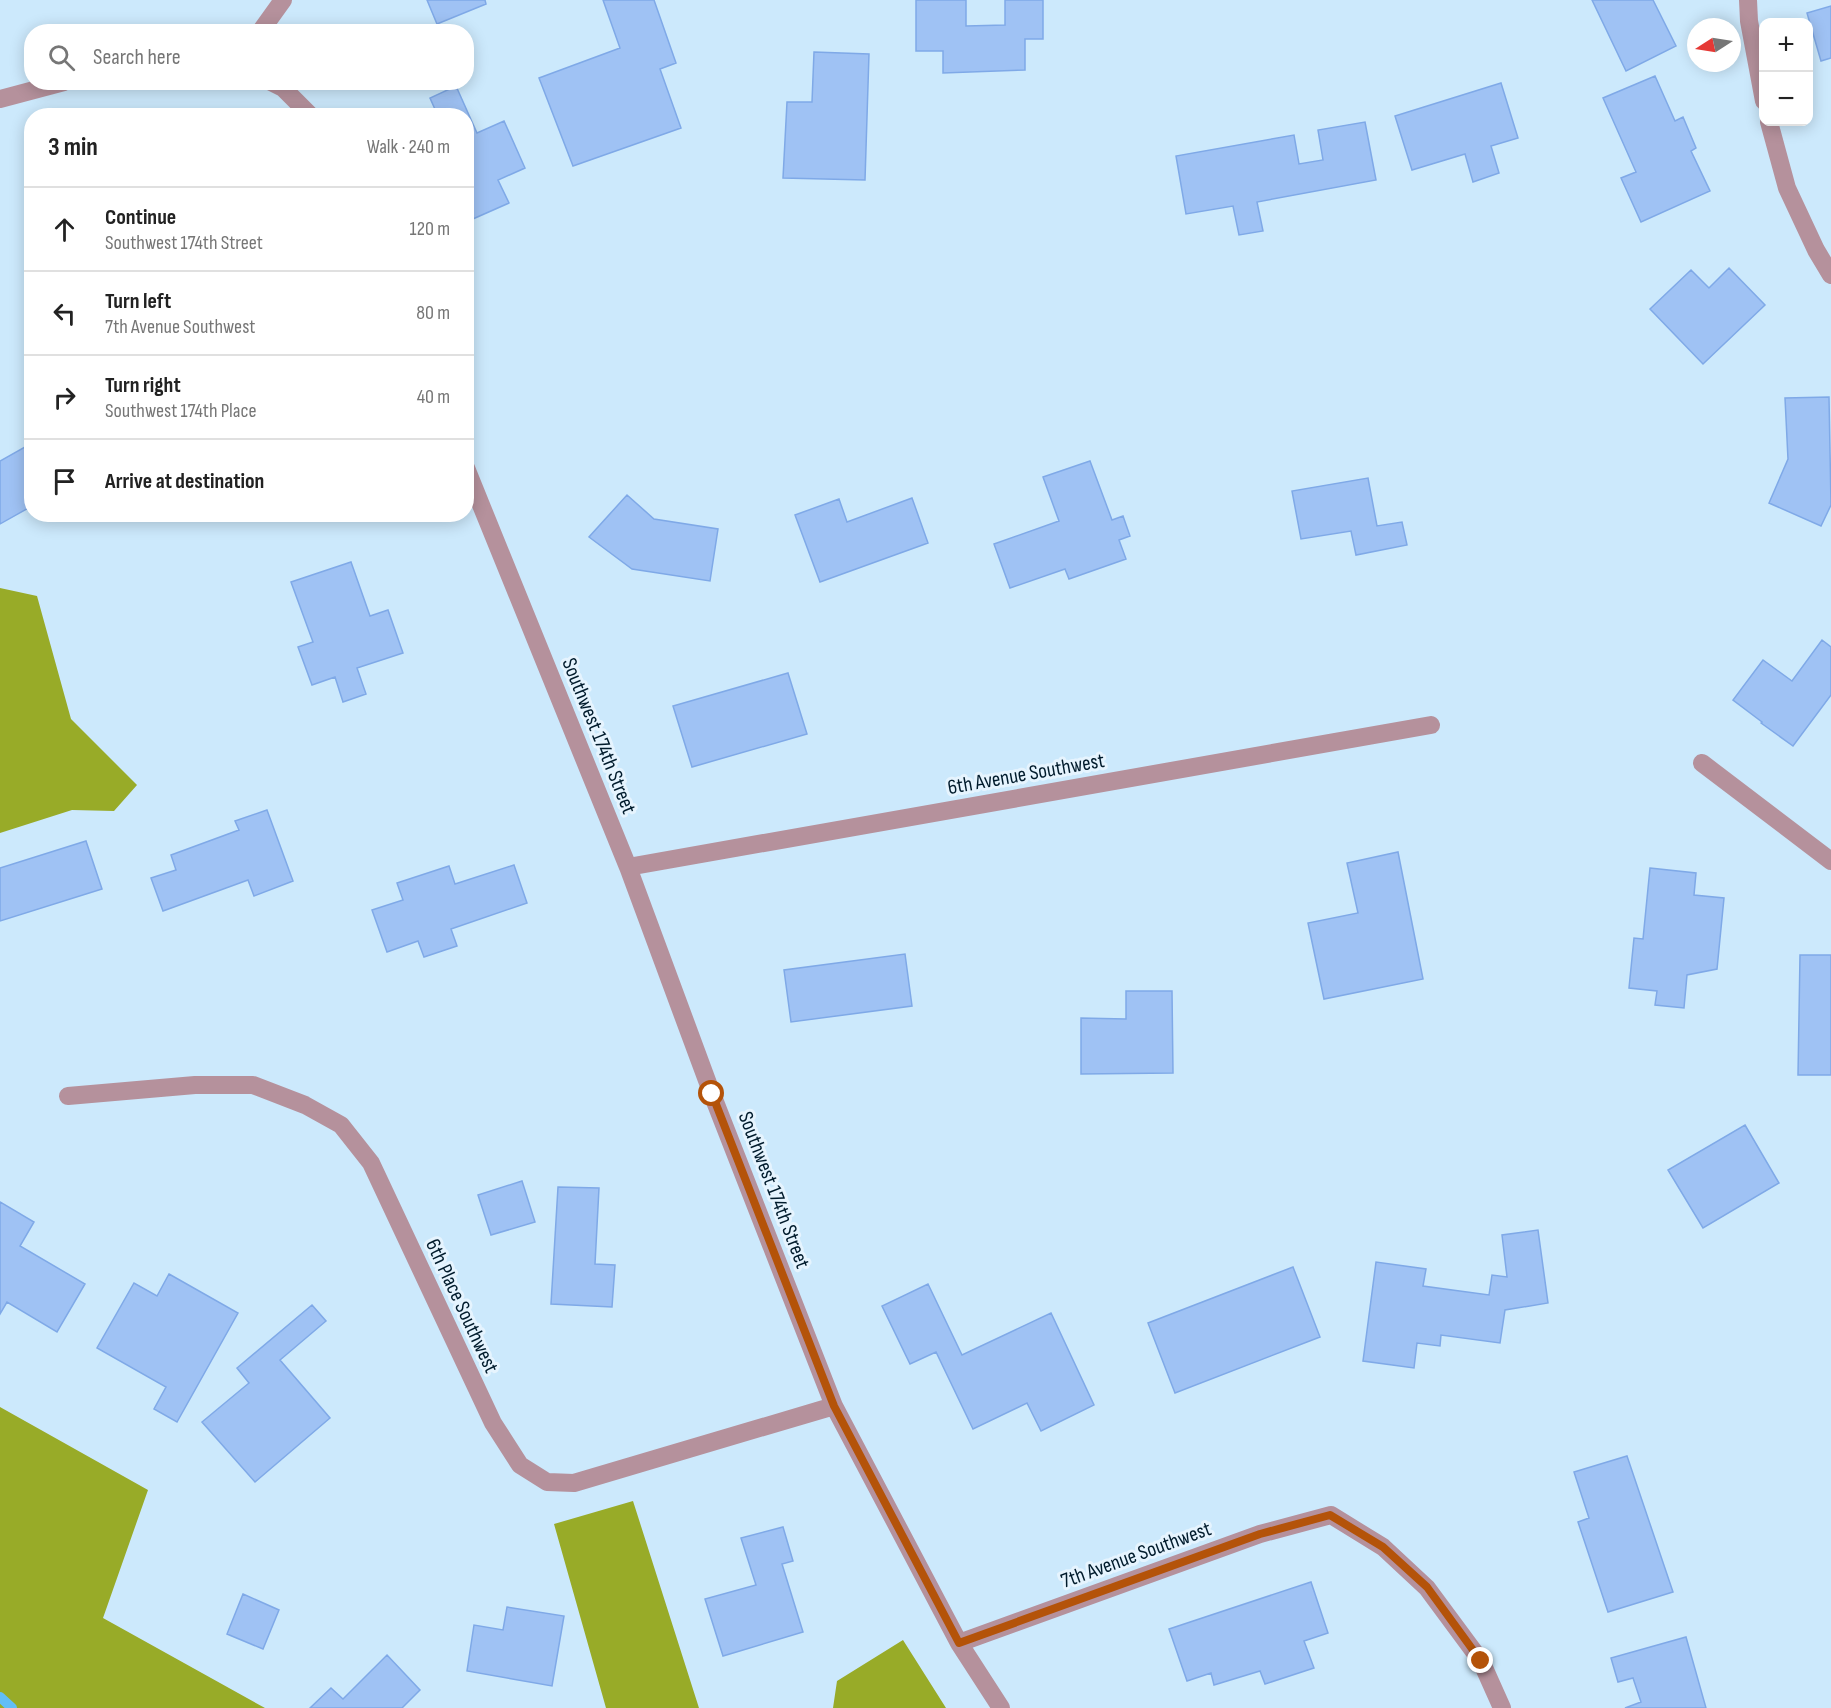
<!DOCTYPE html>
<html lang="en">
<head>
<meta charset="utf-8">
<style>
	:root { --surface:#fff; --page:#f2f2f2; --text:#222; --muted:#767676; --line:#e0e0e0 }
	body { margin:0; font-family:"Sofia Sans Condensed",sans-serif; background:var(--page); color:var(--text) }
	.controls { position:absolute; right:18px; top:18px; display:grid; overflow:hidden; border-radius:12px; box-shadow:0 3px 15px #0003 }
	.controls button { width:54px; height:54px; display:grid; place-items:center; padding:0; border:0; border-bottom:2px solid var(--line); background:var(--surface); color:var(--text); font:30px sans-serif }
	.compass { position:absolute; left:1687px; top:18px; width:54px; height:54px; border-radius:50%; background:var(--surface); box-shadow:0 3px 15px #0003; rotate:258deg }
	.stop { position:absolute; width:18px; height:18px; margin:-14px; border:4px solid #b45309; border-radius:50%; background:#fff }
	.stop.end { background:#b45309; border-color:#fff; box-shadow:0 2px 6px #0008 }
	.list { margin:0; padding:0; list-style:none }
	h2 { display:flex; justify-content:space-between; align-items:center; height:78px; margin:0; padding:0 24px; font-size:26px }
	h2 small { font-size:20px; font-weight:400; color:var(--muted) }
	.list li { display:grid; grid-template-columns:39px 1fr auto; gap:18px; align-items:center; box-sizing:border-box; height:84px; padding:0 24px; border-top:2px solid var(--line) }
	.list b { display:block; font-size:22px; white-space:nowrap }
	.list p { margin:0; font-size:20px; white-space:nowrap; color:var(--muted) }
	.list em { font-size:20px; font-style:normal; color:var(--muted) }
	.icon { flex:none; width:33px; height:33px; fill:none; stroke:currentColor; stroke-width:2; stroke-linecap:round; stroke-linejoin:round }
	.map { position:relative; flex:none; width:1831px; height:1708px; overflow:hidden }
	.search { position:absolute; background:var(--surface); box-shadow:0 3px 15px #0003; left:24px; top:24px; width:450px; height:66px; display:flex; align-items:center; gap:15px; box-sizing:border-box; padding:0 21px; border-radius:24px; color:var(--muted); font-size:22px }
	.panel { position:absolute; background:var(--surface); box-shadow:0 3px 15px #0003; left:24px; top:108px; width:450px; height:414px; border-radius:24px }
	.map>svg:first-child { display:block }
</style>
</head>
<body>
<div class="map">
<svg width="1831" height="1708" viewBox="0 0 1831 1708">
	<rect width="100%" height="100%" fill="#cce9fc"/>
	<path fill="#98ab28" d="M0 588 37 596 71 719 137 785 114 811 72 810 0 833Z
		M0 1407 148 1490 103 1618 265 1708H0Z
		M633 1501 699 1708H606L554 1524Z
		M903 1640 946 1708H833L837 1681Z"/>
	<g fill="none" stroke-linecap="round" stroke-linejoin="round">
		<path stroke="#61bef7" stroke-width="10" d="M0 1697 12 1708"/>
	</g>
	<path fill="#9fc2f4" stroke="#7fa9e7" stroke-width="1.5" d="M427 0H485L486 4 437 24Z
		M603 0H654L676 63 660 69 681 128 573 166 539 78 620 48Z
		M916 0H966V26L1005 25V0H1043V39H1025V70L943 73V51H916Z
		M1592 0H1653L1676 46 1626 71Z
		M1831 6V58L1821 61 1807 13Z
		M814 52 869 54 865 180 783 178 787 102H812Z
		M1655 76 1675 121 1683 117 1696 148 1691 151 1710 191 1641 222 1621 178 1636 172 1603 98Z
		M1501 83 1518 138 1491 146 1499 173 1473 182 1465 154 1412 170 1395 116Z
		M456 86 477 133 504 121 525 168 498 180 509 203 466 222V116H438L430 98Z
		M1365 122 1376 180 1257 202 1263 231 1239 235 1233 206 1186 214 1176 156 1294 135 1299 164 1323 160 1318 130Z
		M1729 268 1765 305 1703 364 1650 309 1691 270 1709 288Z
		M1829 397 1831 505 1821 526 1769 503 1788 459 1785 398Z
		M32 443V506L0 524V461Z
		M1090 461 1112 520 1123 516 1130 536 1119 540 1126 559 1069 579 1065 569 1010 588 994 544 1059 521 1043 477Z
		M1368 478 1377 526 1402 522 1407 545 1356 555 1351 531 1301 539 1292 491Z
		M627 495 654 519 718 529 710 581 632 569 589 537Z
		M912 498 928 543 820 582 795 515 839 499 847 522Z
		M351 562 370 616 388 610 403 653 357 668 366 694 343 702 335 677 312 685 298 647 313 642 291 582Z
		M1822 640 1831 647V695L1793 746 1761 723 1762 722 1733 700 1763 660 1792 681Z
		M788 673 807 734 692 767 673 706Z
		M267 810 293 881 254 896 248 880 163 911 151 878 176 870 171 855 239 830 235 821Z
		M86 841 102 889 0 921V868Z
		M1398 852 1423 979 1324 999 1308 923 1358 913 1347 863Z
		M514 865 527 903 451 929 457 946 424 957 418 941 387 952 372 910 403 900 397 883 449 866 455 884Z
		M1650 868 1696 873 1694 895 1724 898 1717 969 1687 975 1684 1008 1655 1005 1657 991 1629 988 1634 938 1643 939Z
		M905 954 912 1006 791 1022 784 970Z
		M1800 955H1831V1075H1798Z
		M1126 991H1172L1173 1073 1081 1074V1018L1126 1019Z
		M1745 1125 1779 1183 1703 1228 1668 1170Z
		M522 1181 535 1222 491 1235 478 1195Z
		M558 1187 599 1188 595 1264 615 1265 612 1307 551 1304Z
		M0 1202 34 1222 20 1246 85 1284 57 1332 7 1302 0 1314Z
		M1538 1230 1548 1303 1505 1310 1500 1343 1441 1335 1440 1346 1417 1343 1414 1368 1363 1361 1376 1262 1426 1269 1423 1286 1489 1295 1492 1275 1507 1277 1502 1235Z
		M1293 1267 1320 1337 1175 1393 1148 1323Z
		M169 1274 238 1313 177 1422 154 1409 166 1387 97 1348 134 1283 157 1296Z
		M928 1284 962 1355 1051 1313 1094 1405 1041 1431 1027 1403 973 1429 936 1352 910 1364 882 1306Z
		M312 1305 326 1321 280 1360 330 1418 255 1482 202 1422 249 1383 237 1368Z
		M1627 1456 1673 1592 1608 1612 1578 1522 1589 1518 1574 1472Z
		M783 1527 793 1561 782 1564 803 1632 723 1656 705 1599 756 1585 741 1538Z
		M1311 1582 1328 1633 1304 1641 1314 1668 1265 1684 1260 1671 1214 1685 1211 1673 1187 1681 1169 1629Z
		M243 1594 279 1610 263 1649 227 1634Z
		M507 1607 564 1616 552 1686 467 1671 474 1625 503 1630Z
		M1686 1637 1706 1708H1625L1641 1702 1633 1678 1618 1682 1611 1658Z
		M387 1655 420 1690 402 1708H310L331 1688 343 1699Z"/>
	<g fill="none" stroke-linecap="round" stroke-linejoin="round">
		<path stroke="#b5919c" stroke-width="18" d="M1748 0 1749 21 1764 101
			M260 32 283 0
			M271 82 283 88 311 116
			M0 99 64 82
			M1769 122 1787 188 1816 250 1831 275
			M466 468 628 867 712 1094 834 1406 959 1643 1001 1708
			M1702 763 1831 861
			M628 867 1431 725
			M68 1096 195 1085H253L305 1105 341 1125 371 1163 493 1423 520 1465 547 1482 574 1483 834 1406
			M959 1643 1260 1534 1331 1515 1383 1547 1427 1588 1481 1661 1502 1708"/>
	</g>
	<g fill="none" stroke-linecap="round" stroke-linejoin="round">
		<path stroke="#b45309" stroke-width="8" d="M712 1094 834 1406 959 1643 1260 1534 1330 1515 1383 1547 1427 1587 1481 1661"/>
	</g>
	<g text-anchor="middle" dominant-baseline="central" stroke-width="6" stroke-linejoin="round" paint-order="stroke">
		<g font-size="21" fill="#001b2c" stroke="#e6f4fe">
			<text transform="translate(599 736) rotate(68)">Southwest 174th Street</text>
			<text transform="translate(1026 774) rotate(-10)">6th Avenue Southwest</text>
			<text transform="translate(774 1190) rotate(69)">Southwest 174th Street</text>
			<text transform="translate(462 1306) rotate(65)">6th Place Southwest</text>
			<text transform="translate(1136 1555) rotate(-20)">7th Avenue Southwest</text>
		</g>
	</g>
</svg>
<div class="controls">
<button>+</button>
<button>−</button>
</div>
<svg class="compass" viewBox="-18 -18 36 36"><path d="M0-13l5 13h-10z" fill="#e53935"/><path d="M0 13l5-13h-10z" fill="#767676"/></svg>
<div class="stop" style="left:712px;top:1094px"></div>
<div class="stop end" style="left:1481px;top:1661px"></div>
<div class="search"><svg class="icon" aria-label="search" viewBox="0 0 24 24"><circle cx="10" cy="10" r="6"/><path d="M15 15l6 6"/></svg>Search here</div>
<section class="panel">
<h2>3 min<small>Walk · 240 m</small></h2>
<ul class="list">
<li><svg class="icon" aria-label="ahead" viewBox="0 0 24 24"><path d="M12 20V5M6 11l6-6 6 6"/></svg><div><b>Continue</b><p>Southwest 174th Street</p></div><em>120 m</em></li>
<li><svg class="icon" aria-label="left" viewBox="0 0 24 24"><path d="M17 20v-9H6M10 6l-5 5 5 5"/></svg><div><b>Turn left</b><p>7th Avenue Southwest</p></div><em>80 m</em></li>
<li><svg class="icon" aria-label="right" viewBox="0 0 24 24"><path d="M7 20v-9h11M14 6l5 5-5 5"/></svg><div><b>Turn right</b><p>Southwest 174th Place</p></div><em>40 m</em></li>
<li><svg class="icon" aria-label="arrive" viewBox="0 0 24 24"><path d="M6 21V4h12l-3 4 3 4H6"/></svg><div><b>Arrive at destination</b></div></li>
</ul>
</section>
</div>
</body>
</html>
